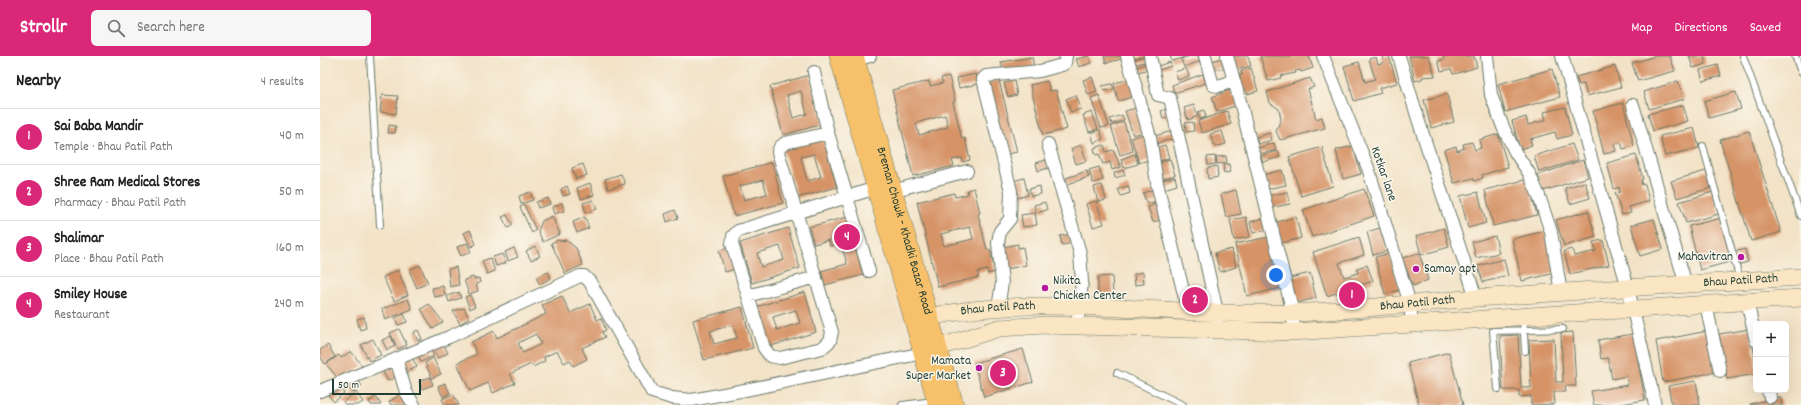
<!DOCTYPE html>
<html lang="en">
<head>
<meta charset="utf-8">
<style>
	:root { --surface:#fff; --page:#f6f6f6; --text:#222; --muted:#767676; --line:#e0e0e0; --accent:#db2777 }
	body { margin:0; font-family:Dekko,sans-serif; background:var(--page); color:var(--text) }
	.controls { position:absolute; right:12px; bottom:12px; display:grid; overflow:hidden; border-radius:6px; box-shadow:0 4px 16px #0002 }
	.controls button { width:36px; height:36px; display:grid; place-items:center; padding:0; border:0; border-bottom:1px solid var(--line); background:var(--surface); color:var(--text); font:20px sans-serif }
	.scale { position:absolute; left:12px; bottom:10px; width:89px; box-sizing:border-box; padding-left:4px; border:2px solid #1f3d34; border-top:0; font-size:11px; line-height:14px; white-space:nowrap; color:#1f3d34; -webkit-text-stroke:3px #fbf7ec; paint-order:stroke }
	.you { position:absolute; left:956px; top:219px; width:14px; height:14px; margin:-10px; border:3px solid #fff; border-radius:50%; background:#1a73e8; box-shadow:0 0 0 6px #1a73e833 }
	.badge { display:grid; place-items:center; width:26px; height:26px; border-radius:50%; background:var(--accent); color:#fff; font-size:13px; font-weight:700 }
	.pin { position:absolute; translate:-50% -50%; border:2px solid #fff; box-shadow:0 1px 4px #0006 }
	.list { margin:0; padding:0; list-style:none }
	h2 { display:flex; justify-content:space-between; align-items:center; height:52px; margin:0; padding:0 16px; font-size:17px }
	h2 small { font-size:13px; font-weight:400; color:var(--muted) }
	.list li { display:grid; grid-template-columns:26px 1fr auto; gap:12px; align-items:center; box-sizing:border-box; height:56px; padding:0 16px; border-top:1px solid var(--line) }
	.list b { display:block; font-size:15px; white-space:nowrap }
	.list p { margin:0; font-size:13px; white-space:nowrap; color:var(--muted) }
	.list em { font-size:13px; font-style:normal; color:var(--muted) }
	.icon { flex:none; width:22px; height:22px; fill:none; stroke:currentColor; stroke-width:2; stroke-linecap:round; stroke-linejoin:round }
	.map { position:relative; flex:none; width:1481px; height:349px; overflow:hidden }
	header { display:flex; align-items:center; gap:24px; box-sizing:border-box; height:56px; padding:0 20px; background:var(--accent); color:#fff }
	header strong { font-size:19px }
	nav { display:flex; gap:22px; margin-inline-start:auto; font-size:14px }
	.search { width:280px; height:36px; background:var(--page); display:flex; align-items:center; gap:10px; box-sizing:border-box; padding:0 14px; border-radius:6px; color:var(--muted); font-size:15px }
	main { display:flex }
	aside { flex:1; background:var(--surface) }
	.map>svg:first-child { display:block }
</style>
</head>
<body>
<header>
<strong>Strollr</strong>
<div class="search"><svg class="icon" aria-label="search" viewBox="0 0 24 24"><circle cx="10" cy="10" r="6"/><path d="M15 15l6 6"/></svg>Search here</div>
<nav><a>Map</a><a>Directions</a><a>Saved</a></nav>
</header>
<main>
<aside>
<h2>Nearby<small>4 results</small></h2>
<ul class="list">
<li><span class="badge">1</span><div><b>Sai Baba Mandir</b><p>Temple · Bhau Patil Path</p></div><em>40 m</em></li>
<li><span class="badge">2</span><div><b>Shree Ram Medical Stores</b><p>Pharmacy · Bhau Patil Path</p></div><em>50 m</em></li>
<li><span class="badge">3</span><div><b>Shalimar</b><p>Place · Bhau Patil Path</p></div><em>160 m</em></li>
<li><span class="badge">4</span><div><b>Smiley House</b><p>Restaurant</p></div><em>240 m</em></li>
</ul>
</aside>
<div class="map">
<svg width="1481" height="349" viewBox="0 0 1481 349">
	<rect width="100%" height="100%" fill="#fbf7ec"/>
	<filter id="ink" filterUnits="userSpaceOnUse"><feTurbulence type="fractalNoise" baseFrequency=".025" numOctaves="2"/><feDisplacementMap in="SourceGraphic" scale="8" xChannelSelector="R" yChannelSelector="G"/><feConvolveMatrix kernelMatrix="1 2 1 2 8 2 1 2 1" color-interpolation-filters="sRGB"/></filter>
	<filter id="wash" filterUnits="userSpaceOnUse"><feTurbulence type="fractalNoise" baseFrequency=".012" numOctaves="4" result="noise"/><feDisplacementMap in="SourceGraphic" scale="16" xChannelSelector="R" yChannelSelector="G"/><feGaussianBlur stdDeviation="0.9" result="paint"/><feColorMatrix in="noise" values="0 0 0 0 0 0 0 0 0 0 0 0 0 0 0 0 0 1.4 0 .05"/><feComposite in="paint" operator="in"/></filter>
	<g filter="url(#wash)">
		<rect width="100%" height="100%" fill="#f2e2c6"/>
		<g id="blocks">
			<path fill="#d69366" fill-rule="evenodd" d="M769 0 771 7 759 11 756 3Z
				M784 0H804L805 2 786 7Z
				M825 0 829 5 816 8 814 3Z
				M850 0H863V2L852 5Z
				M870 0H880L881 5 864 11 861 3Z
				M916 0H928L931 10 916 14 913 1Z
				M940 0H989L993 12 981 16 980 14 975 15 976 17 960 20 961 22 948 25Z
				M1062 0H1069L1077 27 1059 32 1061 37 1034 45 1024 10 1039 6 1045 26 1055 23 1049 3 1056 1 1058 8 1064 6Z
				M1089 0H1109L1115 20 1102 21V23L1095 25Z
				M1123 0H1154L1157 11 1138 17 1133 18 1131 13 1121 15 1118 5 1124 3Z
				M1336 0H1350L1355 15 1318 25 1312 7Z
				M1369 0H1384L1386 8 1373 12Z
				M712 1 714 11 683 15 681 6Z
				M905 1 908 11 891 15 889 6Z
				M830 6 832 12 815 17 813 12Z
				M850 6 851 10 839 14 838 10Z
				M1398 9 1401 20 1383 25 1380 14Z
				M1295 10 1301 31 1267 40 1264 28 1259 29 1256 21Z
				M866 12 869 20 858 24 855 16Z
				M931 12 938 35 927 38 925 32 921 33 917 21 922 19 921 15Z
				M1232 13 1240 41 1185 56 1178 28Z
				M656 18 658 28 639 32 637 22Z
				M883 18 886 27 854 37 852 29Z
				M490 19 503 68 463 79 450 30ZM481 35 487 58 473 62 467 39Z
				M629 20 635 45 633 46 642 83 645 82 650 104 643 106 642 102 632 104 634 110 593 120 572 34 609 25 610 30 623 27 621 22ZM625 59 628 71 599 79 596 67Z
				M772 21 777 36 768 39 763 24Z
				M990 22 994 31 988 33 996 63 1002 61 1005 72 960 84 956 75 961 63 959 53 950 47 947 36Z
				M811 23 816 40 798 45 794 27Z
				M679 24 697 96 683 99 665 28Z
				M694 25 697 39 688 41 684 27Z
				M727 25 730 35 736 34 747 73 723 79 710 29Z
				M1358 25 1364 43 1329 53 1324 36Z
				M792 28 794 33 784 35 782 30Z
				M910 34 918 49 897 56 892 41Z
				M1416 36 1421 53 1389 62 1384 45Z
				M1127 38 1134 66 1111 72 1104 44Z
				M62 39 78 40 76 58 60 56Z
				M756 39 761 53 751 56 746 43Z
				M779 39 789 70 781 72 771 42Z
				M1303 47 1314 90 1303 93 1301 86 1294 88 1296 95 1284 98 1273 55Z
				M874 49 878 60 868 64 864 52Z
				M1363 49 1368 65 1333 75 1328 58Z
				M1245 51 1252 79 1237 83 1235 76 1210 83 1212 89 1200 93 1192 65 1206 61 1208 69 1226 64 1224 56Z
				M816 52 824 76 813 79 805 55Z
				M849 52 851 61 843 63 841 55Z
				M884 54 886 61 880 63 878 56Z
				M907 55 911 68 882 77 878 65Z
				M772 56 778 73 769 76 763 59Z
				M802 59 804 64 792 68 790 63Z
				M804 66 813 95 800 99 791 70Z
				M873 66 874 75 866 76 865 67Z
				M69 69 76 70 75 77H68Z
				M1374 72 1379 92 1345 100 1340 80Z
				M780 74 783 83 774 87 771 77Z
				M855 74 857 82 837 87 835 80Z
				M902 75 906 88 895 91 890 78Z
				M1429 75 1461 176 1431 185 1400 84Z
				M950 77 952 84 938 88 936 81Z
				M824 78 831 103 819 107 811 82Z
				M1178 78 1188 111 1162 119 1163 122 1154 125 1153 122 1134 127 1124 94 1136 90 1137 95 1144 92 1143 88 1152 86 1155 94 1161 92 1159 84Z
				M503 82 517 131 477 142 463 93ZM494 98 501 121 487 125 481 101Z
				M954 87 956 94 940 98 938 92Z
				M1252 88 1258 104 1219 116 1214 100Z
				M761 89 766 105 756 108 751 93Z
				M784 89 786 96 793 94 801 111 792 114 790 106 783 108 779 98 776 99 774 92Z
				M845 89 849 102 839 105 835 92Z
				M1033 90 1041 118 1023 123 1016 94Z
				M1002 91 1013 130 981 140 969 101Z
				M958 95 960 101 943 106 941 100Z
				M815 98 818 108 804 112 801 103Z
				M1316 99 1323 123 1321 124 1322 129 1325 128 1329 145 1309 151 1311 157 1302 159 1295 137 1300 136 1299 131 1294 133 1287 107Z
				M895 100 896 108 888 109 887 101Z
				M906 100 907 107 897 108 896 101Z
				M729 103 732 111 718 115 716 107Z
				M850 103 855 119 842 123 837 107Z
				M1263 104 1268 121 1223 135 1218 119Z
				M452 106 463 147 414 160 403 120ZM443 124 447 138 424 144 420 130Z
				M263 108 267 119 256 123 252 112Z
				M909 108 910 116 904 117 903 109Z
				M897 110 898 121 888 123 887 112Z
				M779 111 783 124 773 127 769 114Z
				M803 114 805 119 795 122 794 117Z
				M962 114 966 129 947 133 943 119Z
				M767 115 769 121 748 128 746 122Z
				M1386 115 1391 132 1357 142 1351 125Z
				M301 118 305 128 288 133 285 123Z
				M855 121 857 129 844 133 842 124Z
				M704 122 708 139 697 142 693 125Z
				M1208 123 1217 159 1173 170 1165 134Z
				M1265 126 1270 142 1250 148 1245 132Z
				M270 127 274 139 261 143 257 132Z
				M782 129 786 144 778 146 774 131Z
				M247 130 250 138 243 140 241 133Z
				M720 130 721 138 711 140 709 133Z
				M808 130 810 137 801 140 798 133Z
				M654 132 660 157 658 158 667 194H670L675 216 668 218 667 214 657 216 659 221 618 231 597 146 634 137 635 141 648 138 647 134ZM650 171 653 183 624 190 621 178Z
				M835 133 838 145 827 148 823 137Z
				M1044 133 1054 160 992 181 983 154Z
				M916 134 921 158 906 161 901 138Z
				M210 136 213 144 201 148 199 140Z
				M968 136 970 148 949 152 947 140Z
				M1158 136 1166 167 1148 172 1140 140Z
				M1393 136 1399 158 1366 167 1359 146Z
				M228 142 230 148 218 152 216 146Z
				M273 144 277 153 266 157 263 147Z
				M776 145 784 168 773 171 766 148Z
				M725 146 727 154 716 157 714 149Z
				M242 147 244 155 234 158 232 151Z
				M839 147 844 163 833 166 828 151Z
				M204 149 216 174 212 177 200 151Z
				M355 154 358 162 347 166 345 158Z
				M1268 155 1276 181 1244 190 1236 164Z
				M715 157 717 169 703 171 701 159Z
				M187 159 193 169 188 172 182 161Z
				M232 160 240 178 223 186 218 175 222 165Z
				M265 161 269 172 257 177 253 166Z
				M527 161 543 219 505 229 501 215 527 208 521 187 510 190 509 184 494 188 489 171Z
				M926 161 930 181 914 184 910 164Z
				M947 161 950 173 933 177 930 166Z
				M976 161 981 182 962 187 957 166Z
				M1402 162 1413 205 1380 214 1369 170Z
				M1334 163 1343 193 1320 200 1311 169Z
				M468 172 480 212 432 227 420 187ZM460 190 464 204 441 211 437 197Z
				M1060 172 1067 195 1053 199 1047 176Z
				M1124 172 1129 191 1101 199 1096 180Z
				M150 174 156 188 151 191 144 177Z
				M1225 175 1235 217 1202 225 1192 183Z
				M752 178 753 187 742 189 740 180Z
				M1175 180 1179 197 1156 202 1152 186Z
				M949 181 961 232 927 240 915 188Z
				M1039 181 1044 199 1019 207 1024 221 1038 217 1036 212 1047 209 1053 225 1007 240 993 196Z
				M238 184 240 185 246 184 256 192 263 209 245 217 231 187Z
				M1283 184 1289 209 1250 218 1244 195 1252 193 1254 200 1276 195 1273 186Z
				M147 187 151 196 141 200 137 191Z
				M698 188V192L703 191 706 209 687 213 683 191Z
				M215 190 220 200 211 204 206 195Z
				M194 192 198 201 188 205 185 196Z
				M408 192 415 213 405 216 399 195Z
				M912 193 916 211 900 216 895 197Z
				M1425 193 1428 206 1417 209 1414 196Z
				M1070 197 1080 234 1065 238 1055 201Z
				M1099 197 1108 224 1093 230 1082 202Z
				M182 198 186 207 176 210 173 201Z
				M170 202 175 215 167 218 162 205Z
				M1184 203 1188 220 1163 226 1158 210Z
				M100 209 108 227 97 232 89 214Z
				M136 211 139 229 130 231 128 213Z
				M78 214 88 239 74 245 63 221Z
				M228 216 231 222 220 228 216 222Z
				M823 216 824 228 815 229 814 218Z
				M990 217 996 242 977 247 970 222Z
				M792 220 793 238H778V221Z
				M153 221 154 223 159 222 160 227 156 228 158 235 149 238 144 224Z
				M123 230 125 239 114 241 112 232Z
				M139 236 141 242 129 246 127 240Z
				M485 236 496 276 448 291 436 251ZM476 254 480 267 457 274 453 261Z
				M150 239 155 250 150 253 145 241Z
				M242 240 250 257 270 248 277 264 281 262 286 274 282 276 285 281 262 292 267 303 253 310 250 304 244 307 237 295 224 301 225 305 213 311 211 308 190 318 195 327 173 337 168 327 150 335 137 307 157 298 151 286 174 275 177 282 226 258 222 249ZM216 278 221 288 203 297 198 287Z
				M88 243 92 253 65 264 62 253Z
				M109 248 123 266 113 273 101 253Z
				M422 251 433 292 384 304 373 264ZM413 269 417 282 394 288 390 275Z
				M144 252 149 262 140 268 133 255Z
				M84 258 87 266 78 269 75 262Z
				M44 261 46 272 40 274 37 263Z
				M79 273 87 289 78 293 70 277Z
				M1430 273 1436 308V318L1407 323 1399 278Z
				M98 274 102 283 98 285 94 276Z
				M1388 275 1396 316 1343 326 1336 285Z
				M1253 276 1256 330H1245L1246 336H1234L1235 348 1211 349V340L1199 341V334H1183L1180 280 1198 279 1201 332H1211L1209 284 1234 283 1236 326H1243L1241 277Z
				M1313 278 1325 344 1295 349H1274L1271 335 1308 329 1306 320 1292 323 1288 302 1281 303 1278 284Z
				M71 280 75 290 67 294 62 284Z
				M53 283 61 299 49 305 41 289Z
				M122 285 128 297 118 302 112 290Z
				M8 289 15 301 5 308 0 300V294Z
				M109 289 114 300 101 306 96 295Z
				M703 293 713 326 664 341 654 307Z
				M31 295 42 310 20 325 6 308 19 299 21 302Z
				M1129 296 1143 349H1099L1088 307Z
				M91 299 97 311 84 317 79 305Z
				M113 302 121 318 112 322 105 307Z
				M73 311 78 320 68 325 63 316Z
				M110 321 113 329 102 333 99 325Z
				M37 323 42 330 33 337 28 330Z
				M1376 325 1380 349H1352L1348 330Z
				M125 327 130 337 123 341 118 330Z
				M18 329 24 337 14 346 7 338Z
				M36 336 43 346 38 349H26L23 346Z
				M82 337 88 349H71L69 346Z
				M133 338 139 349H125L122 343Z
				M56 341 61 349H51L49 345Z
				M1460 341 1462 349H1430V348Z"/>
		</g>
	</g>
	<g filter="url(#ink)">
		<use href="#blocks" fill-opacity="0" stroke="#697767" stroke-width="1"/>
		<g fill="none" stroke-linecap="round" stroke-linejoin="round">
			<g stroke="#697767" stroke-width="8">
				<path id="service" d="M50 0 60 169
					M1423 0 1481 160
					M1475 0 1481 16
					M1383 90 1420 224
					M1203 261 1205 295
					M797 317 863 349
					M1178 333 1173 275 1243 273
					M582 349 614 345"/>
			</g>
			<g stroke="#697767" stroke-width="14">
				<path id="minor" d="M807 0 830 81 837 127 868 255
					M830 0 838 39 850 42 897 256V264
					M885 0 893 29 898 30 914 25
					M907 0 921 49 973 257 974 276
					M1003 0 1048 112 1090 248 1092 268
					M1079 0 1098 63 1156 242
					M1167 0 1171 39 1183 71 1195 96 1209 117 1219 140 1231 176 1241 237
					M1242 0 1308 232 1335 349
					M536 4 550 0
					M494 16 508 77 549 215
					M1313 49 1366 229
					M508 77 465 87 460 91 458 96 512 276 510 285 502 292 460 302 450 300 444 292 412 188 413 180 418 175 556 132
					M728 88 760 197 762 226 757 270
					M572 135 647 115
					M428 240 496 221
					M1427 245 1436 285
					M1386 248 1400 315
					M678 252 682 227 678 187 680 175 690 163 691 135 663 23 666 20 720 15 742 9 745 7 746 0
					M76 303 86 336 94 349
					M1448 334 1450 341
					M0 335 129 281 260 220H264L270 226 332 336 352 342 372 344 425 334 603 297"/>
			</g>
			<g stroke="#697767" stroke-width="18">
				<g id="secondary">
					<path id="s1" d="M596 264C719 234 849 262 974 257 1035 254 1096 247 1156 242 1264 234 1373 228 1481 221"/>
					<path d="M604 296 679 272 724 269 972 276 1481 242"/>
				</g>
			</g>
			<g stroke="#697767" stroke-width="20">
				<g id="primary">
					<path d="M519 0 618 349"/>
					<path id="s2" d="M534 0 634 349"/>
				</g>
			</g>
			<use href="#service" stroke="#fff" stroke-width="6"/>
			<use href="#minor" stroke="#fff" stroke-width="12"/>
			<use href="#secondary" stroke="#fbe6c4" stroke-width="17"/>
			<use href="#primary" stroke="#f6c16b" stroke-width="19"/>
		</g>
	</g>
	<g fill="#b5179e" stroke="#fbf7ec" stroke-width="1.5">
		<circle cx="1421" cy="201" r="4"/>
		<circle cx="1096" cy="213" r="4"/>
		<circle cx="725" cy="232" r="4"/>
		<circle cx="659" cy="312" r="4"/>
	</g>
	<g text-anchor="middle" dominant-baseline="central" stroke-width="3" stroke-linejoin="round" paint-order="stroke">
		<g font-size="13" fill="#1f3d34" stroke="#fbf7ec">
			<text transform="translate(1063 118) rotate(71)">Kotkar lane</text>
			<text stroke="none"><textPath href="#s2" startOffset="182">Breman Chowk - Khadki Bazar Road</textPath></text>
			<text stroke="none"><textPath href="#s1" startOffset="827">Bhau Patil Path</textPath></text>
			<text stroke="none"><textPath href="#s1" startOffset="503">Bhau Patil Path</textPath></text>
			<text stroke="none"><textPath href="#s1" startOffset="83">Bhau Patil Path</textPath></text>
		</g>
		<g font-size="13" fill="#1f3d34" stroke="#fbf7ec" text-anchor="end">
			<text x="1413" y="201">Mahavitran</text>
			<text x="1104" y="213" text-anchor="start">Samay apt</text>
			<text x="733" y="225" text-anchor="start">Nikita<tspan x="733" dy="15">Chicken Center</tspan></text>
			<text x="651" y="305">Mamata<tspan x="651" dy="15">Super Market</tspan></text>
		</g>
	</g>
</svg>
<div class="controls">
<button>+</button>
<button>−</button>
</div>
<div class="scale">50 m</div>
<div class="you"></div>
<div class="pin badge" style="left:1032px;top:239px">1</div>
<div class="pin badge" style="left:875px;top:244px">2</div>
<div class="pin badge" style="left:683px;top:317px">3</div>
<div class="pin badge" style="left:527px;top:181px">4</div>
</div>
</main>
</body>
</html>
